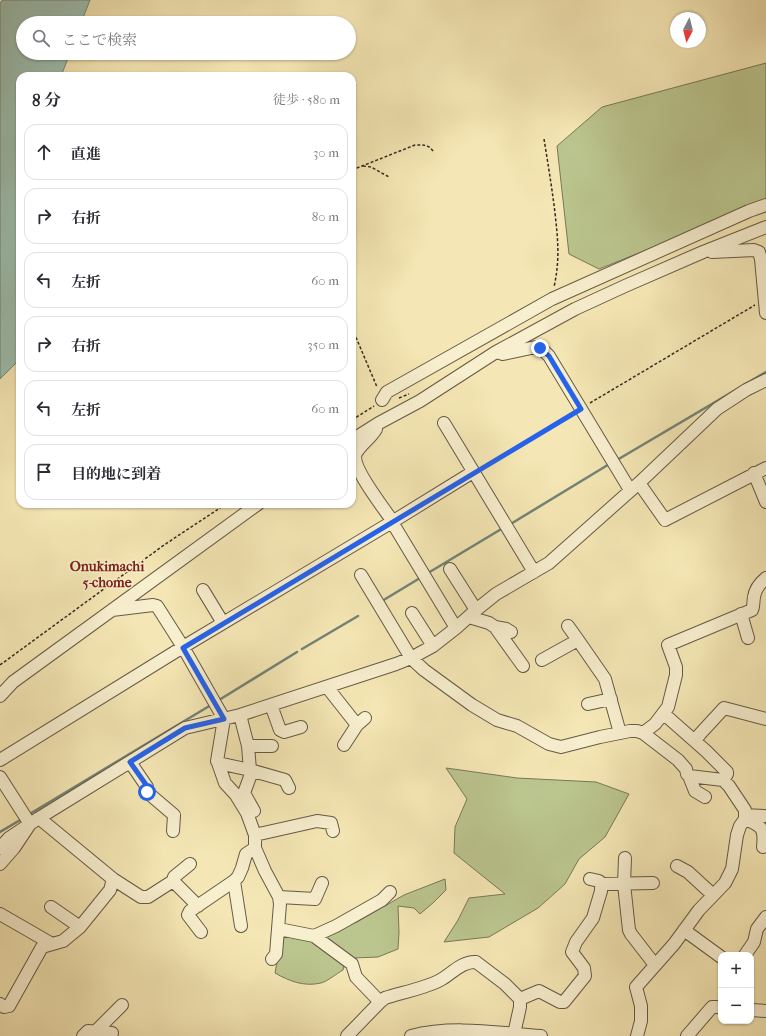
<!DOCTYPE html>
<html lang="ja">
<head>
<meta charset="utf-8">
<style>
	:root { --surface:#fff; --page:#f2f2f3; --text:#2b2b33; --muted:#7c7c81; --line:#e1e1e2 }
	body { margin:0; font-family:"IM FELL French Canon","Noto Serif JP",serif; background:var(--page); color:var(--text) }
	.controls { position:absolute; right:12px; bottom:12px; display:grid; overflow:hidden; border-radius:8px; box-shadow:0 1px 3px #0004 }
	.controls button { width:36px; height:36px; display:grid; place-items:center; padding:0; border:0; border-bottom:1px solid var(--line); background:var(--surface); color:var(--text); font:20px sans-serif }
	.compass { position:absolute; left:670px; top:12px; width:36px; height:36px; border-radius:50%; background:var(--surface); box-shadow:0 1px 3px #0004; rotate:187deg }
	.stop { position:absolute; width:12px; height:12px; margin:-9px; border:3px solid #2563eb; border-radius:50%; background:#fff }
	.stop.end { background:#2563eb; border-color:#fff; box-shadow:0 1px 4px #0008 }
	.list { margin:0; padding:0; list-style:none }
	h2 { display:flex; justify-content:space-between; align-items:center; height:52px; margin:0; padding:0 16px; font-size:17px }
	h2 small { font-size:13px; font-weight:400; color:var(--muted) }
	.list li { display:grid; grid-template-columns:26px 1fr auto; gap:12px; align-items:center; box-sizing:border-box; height:56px; margin:0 8px 8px; padding:0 8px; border:1px solid var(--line); border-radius:12px }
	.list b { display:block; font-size:15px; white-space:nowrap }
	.list em { font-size:13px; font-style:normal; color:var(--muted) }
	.icon { flex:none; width:22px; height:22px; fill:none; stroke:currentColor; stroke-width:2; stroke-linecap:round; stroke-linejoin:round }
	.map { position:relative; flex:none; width:766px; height:1036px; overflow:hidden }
	.search { position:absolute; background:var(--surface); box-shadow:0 1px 3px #0004; left:16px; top:16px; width:340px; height:44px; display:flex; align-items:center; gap:10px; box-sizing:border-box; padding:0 14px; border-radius:22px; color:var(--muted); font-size:15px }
	.panel { position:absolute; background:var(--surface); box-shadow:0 1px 3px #0004; left:16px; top:72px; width:340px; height:436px; border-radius:12px }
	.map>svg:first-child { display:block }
</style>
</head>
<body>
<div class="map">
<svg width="766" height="1036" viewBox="0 0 766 1036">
	<rect width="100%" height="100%" fill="#f5e7b5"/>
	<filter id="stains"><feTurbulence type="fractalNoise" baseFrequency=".005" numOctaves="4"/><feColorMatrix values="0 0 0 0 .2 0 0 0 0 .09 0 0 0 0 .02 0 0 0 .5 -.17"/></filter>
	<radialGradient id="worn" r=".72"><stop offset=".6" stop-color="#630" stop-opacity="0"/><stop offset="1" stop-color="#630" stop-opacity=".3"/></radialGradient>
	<path fill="#bbc58e" stroke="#777858" d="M766 63V202L599 269 569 254 557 146 602 107Z
		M446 768 517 778 596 782 629 794 605 837 579 859 565 884 538 908 489 937 444 942 458 920 469 898 505 894 454 853 455 827 467 799Z
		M445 879 446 890 434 902 420 914 414 908 398 906 399 932 398 949 378 957 354 958 321 937 357 922 404 895Z
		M282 934 312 940 345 962 343 970C336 974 328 981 321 983 304 987 289 981 275 973Z"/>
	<path fill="#9cbfb0" stroke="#728477" d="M3 0H90L81 23H23V53H70L61 76H20V359L0 379V3Z"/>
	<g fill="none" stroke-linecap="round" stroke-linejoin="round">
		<path stroke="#728477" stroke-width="2.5" d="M617 460 766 372
			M509 525 611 463
			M428 573 503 528
			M382 601 420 578
			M302 649 358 616
			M219 700 297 652
			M28 815 211 705
			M0 832 22 819"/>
		<g stroke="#645a46" stroke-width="14">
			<path id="minor" d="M712 252 754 250 759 252 761 259 766 313
				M500 353 503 354 536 347 543 350 549 356 630 490
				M382 400 387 392 552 299 749 211 766 205
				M444 423 534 572
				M376 429C371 438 361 444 356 453 350 466 383 507 391 519L392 522 456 628
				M352 440 379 423 420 401 496 352 575 309 625 286 703 252 766 227
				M754 473 766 502
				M639 483 665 520 766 468
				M450 569 476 610
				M361 575 411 658 424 670 472 705 497 720 517 726 549 744 561 747 600 737 630 731H637L643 733 678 760 686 769 687 774 689 776 723 780 729 786 745 810V819L740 826 737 835 732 869 725 883 699 910 674 944 636 987 641 1006V1021L637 1036
				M203 590 223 623
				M112 610 153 605 157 606 183 647 224 719 217 761 218 763 250 770 251 774 244 793 254 811
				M412 613 433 646
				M741 614 748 638
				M469 617 489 623 495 627 523 666
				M568 626 578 640 605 679 620 733
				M495 627 506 629 511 632
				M542 660 578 640
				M327 687 357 725
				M0 696 13 682 258 504
				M588 704 611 699
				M271 705 280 730 284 732 301 727
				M664 714 706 751 727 772V774L723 780
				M240 715 248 746 250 770 285 780 289 788
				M643 733 655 724 668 707 676 675V667L668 645 752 610C754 606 753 602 754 597 755 590 760 583 766 578
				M695 741 700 734 724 708 766 719
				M344 745 357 725 365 718
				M248 746H272
				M0 760 183 647 392 522 473 472
				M130 762 147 787V792L174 815 173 831
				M218 763 225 783 236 795 247 813 255 835V848L265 871 279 897 280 904 276 954 272 959
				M689 776 695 791 705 797
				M0 777 30 824 14 848 0 864
				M745 815 764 816
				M745 819C762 826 765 828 763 847
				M255 835 317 821 331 823 333 831
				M0 848 9 838 39 818 185 728 240 715 396 664 411 658 433 646 456 628 476 610 496 594 549 563 639 483 717 409 746 390 766 380
				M625 858 624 884 629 930 631 934 655 965
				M677 866 688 872 713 895
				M113 879 141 897H148L173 881 174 877 190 864
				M173 881 198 906
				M234 881 241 926
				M601 884 653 883
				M279 897 315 899 322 883
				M51 907 80 927
				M0 914 52 944
				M279 929 314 936 336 926 382 900 390 892
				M684 930 721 957
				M201 932 188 915 190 911 234 881 238 877 242 868 246 854 255 848
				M314 936 352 964 356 977 380 1002
				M745 955 754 942 757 929 766 917
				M520 999 539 991 560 1002H564L585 976 584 968 572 952 576 942 593 918 601 891V884L599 881 590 879
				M0 1004 4 1007 9 1006 42 947 63 941 80 927 110 890 113 879 39 818
				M751 1010 766 1011
				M95 1032 122 1005
				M83 1036 88 1031 112 1033
				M347 1036 380 1002 385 998C400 993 430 987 442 979 452 973 463 961 476 962L505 984 520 999V1007L514 1034
				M411 1036C453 1025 498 1033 541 1036
				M687 1036 712 1007H721"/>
		</g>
		<path stroke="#332b21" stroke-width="1.5" stroke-dasharray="3 2" stroke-linecap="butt" d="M285 74V76
			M544 139C548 164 552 188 555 213 558 240 560 260 554 287
			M363 166 371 167 389 177
			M352 170 415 145C423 145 428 144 433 151
			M352 328 377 387
			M399 398 409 394
			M590 403 755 305
			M352 420 374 406
			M482 467 571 414
			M0 665 164 545 226 504"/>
		<use href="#minor" stroke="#f8efcf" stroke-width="12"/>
	</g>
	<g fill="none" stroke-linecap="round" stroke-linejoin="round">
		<path stroke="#2563eb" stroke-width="5" d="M147 792V786L130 762 185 728 224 719 183 648 581 409 549 356 540 348"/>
	</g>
	<g text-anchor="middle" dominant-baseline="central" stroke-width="3" stroke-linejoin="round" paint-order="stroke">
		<g font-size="14" font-weight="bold" fill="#7a1f14" stroke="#f8efcf">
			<text x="107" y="566">Onukimachi<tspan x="107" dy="16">5-chome</tspan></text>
		</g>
	</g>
	<rect width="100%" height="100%" filter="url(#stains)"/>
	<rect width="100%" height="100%" fill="url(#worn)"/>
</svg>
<div class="controls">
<button>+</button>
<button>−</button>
</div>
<svg class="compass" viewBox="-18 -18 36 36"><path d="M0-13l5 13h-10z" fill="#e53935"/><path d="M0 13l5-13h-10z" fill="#7c7c81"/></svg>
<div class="stop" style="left:147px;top:792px"></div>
<div class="stop end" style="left:540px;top:348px"></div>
<div class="search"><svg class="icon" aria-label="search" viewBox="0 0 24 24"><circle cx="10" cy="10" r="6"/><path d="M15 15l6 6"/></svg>ここで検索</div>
<section class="panel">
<h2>8 分<small>徒歩 · 580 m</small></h2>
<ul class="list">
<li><svg class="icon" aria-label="ahead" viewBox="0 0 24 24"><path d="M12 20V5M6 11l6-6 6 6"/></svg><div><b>直進</b></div><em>30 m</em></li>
<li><svg class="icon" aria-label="right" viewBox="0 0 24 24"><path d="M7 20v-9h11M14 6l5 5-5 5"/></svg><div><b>右折</b></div><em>80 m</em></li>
<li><svg class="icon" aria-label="left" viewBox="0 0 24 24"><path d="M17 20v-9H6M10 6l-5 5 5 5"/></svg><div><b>左折</b></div><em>60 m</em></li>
<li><svg class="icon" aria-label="right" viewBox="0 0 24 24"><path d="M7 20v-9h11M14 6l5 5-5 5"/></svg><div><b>右折</b></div><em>350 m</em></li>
<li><svg class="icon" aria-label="left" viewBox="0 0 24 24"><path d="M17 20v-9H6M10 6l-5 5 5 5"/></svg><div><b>左折</b></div><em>60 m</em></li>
<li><svg class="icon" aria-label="arrive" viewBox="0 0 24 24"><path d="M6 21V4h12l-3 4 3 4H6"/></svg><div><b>目的地に到着</b></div></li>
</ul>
</section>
</div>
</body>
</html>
